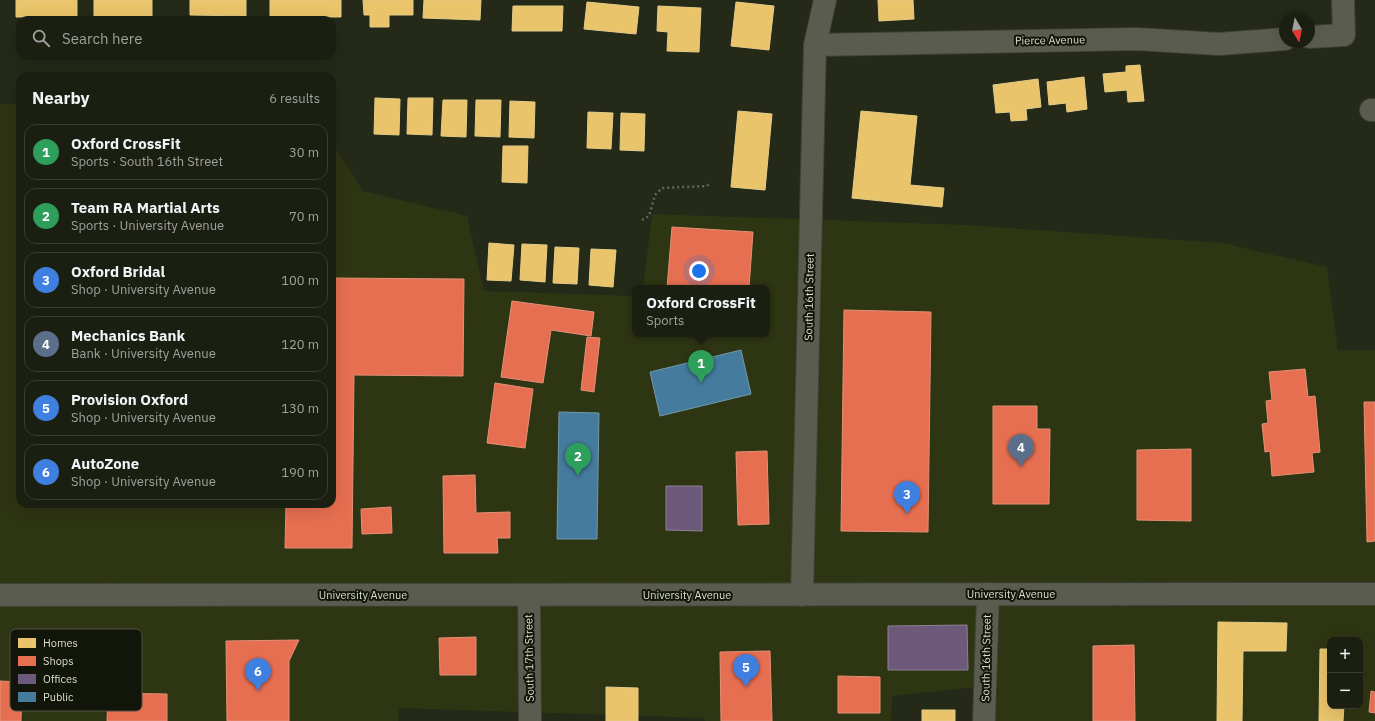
<!DOCTYPE html>
<html lang="en">
<head>
<meta charset="utf-8">
<style>
	:root { --surface:#1b1f12; --page:#24271b; --text:#f1f3f6; --muted:#a0a29f; --line:#393d32; --accent:#db2777 }
	body { margin:0; font-family:"IBM Plex Sans",sans-serif; background:var(--page); color:var(--text) }
	.controls { position:absolute; right:12px; bottom:12px; display:grid; overflow:hidden; border-radius:8px; box-shadow:0 4px 16px #0002 }
	.controls button { width:36px; height:36px; display:grid; place-items:center; padding:0; border:0; border-bottom:1px solid var(--line); background:var(--surface); color:var(--text); font:20px sans-serif }
	.compass { position:absolute; left:1279px; top:12px; width:36px; height:36px; border-radius:50%; background:var(--surface); box-shadow:0 4px 16px #0002; rotate:170deg }
	.you { position:absolute; left:699px; top:271px; width:14px; height:14px; margin:-10px; border:3px solid #fff; border-radius:50%; background:#1a73e8; box-shadow:0 0 0 6px #1a73e833 }
	.badge { display:grid; place-items:center; width:26px; height:26px; border-radius:50%; background:var(--accent); color:#fff; font-size:13px; font-weight:700 }
	.pin { position:absolute; translate:-50% -33px; filter:drop-shadow(0 1px 2px #0008) }
	.pin::after { content:''; position:absolute; top:21px; width:14px; height:12px; background:inherit; clip-path:polygon(0 0,100% 0,50% 100%) }
	.popup { position:absolute; left:632px; top:285px; width:138px; height:52px; box-sizing:border-box; display:grid; place-content:center; border-radius:8px; background:var(--surface); filter:drop-shadow(0 1px 3px #0005); font-size:13px; white-space:nowrap; color:var(--muted) }
	.popup b { font-size:15px; color:var(--text) }
	.popup::after { content:''; position:absolute; left:50%; top:100%; margin-left:-8px; border:8px solid transparent; border-top-color:var(--surface) }
	.list { margin:0; padding:0; list-style:none }
	h2 { display:flex; justify-content:space-between; align-items:center; height:52px; margin:0; padding:0 16px; font-size:17px }
	h2 small { font-size:13px; font-weight:400; color:var(--muted) }
	.list li { display:grid; grid-template-columns:26px 1fr auto; gap:12px; align-items:center; box-sizing:border-box; height:56px; margin:0 8px 8px; padding:0 8px; border:1px solid var(--line); border-radius:12px }
	.list b { display:block; font-size:15px; white-space:nowrap }
	.list p { margin:0; font-size:13px; white-space:nowrap; color:var(--muted) }
	.list em { font-size:13px; font-style:normal; color:var(--muted) }
	.icon { flex:none; width:22px; height:22px; fill:none; stroke:currentColor; stroke-width:2; stroke-linecap:round; stroke-linejoin:round }
	.map { position:relative; flex:none; width:1375px; height:721px; overflow:hidden }
	.search { position:absolute; background:var(--surface); box-shadow:0 4px 16px #0002; left:16px; top:16px; width:320px; height:44px; display:flex; align-items:center; gap:10px; box-sizing:border-box; padding:0 14px; border-radius:12px; color:var(--muted); font-size:15px }
	.panel { position:absolute; background:var(--surface); box-shadow:0 4px 16px #0002; left:16px; top:72px; width:320px; height:436px; border-radius:12px }
	.map>svg:first-child { display:block }
</style>
</head>
<body>
<div class="map">
<svg width="1375" height="721" viewBox="0 0 1375 721">
	<rect width="100%" height="100%" fill="#242918"/>
	<path fill="#2e3513" fill-rule="evenodd" d="M0 104H20V504H332V143L363 191 467 216 484 291 635 296V334H767V288H643L652 214 966 225 1222 243 1327 267 1338 350H1375V721H995L998 688H968L892 696 891 721H705L704 718 399 708 398 721H0ZM1330 640H1360V706H1330Z"/>
	<path fill="#e9c46a" stroke="#e4cc88" d="M16 0H77V20H36V17H16Z
		M94 0H152V20H111V16L94 17Z
		M190 0H246V16L190 15Z
		M270 0H341V17H270Z
		M363 0H413V15H389V27H370V15H364Z
		M424 0H481L480 20 423 18Z
		M878 0H913L914 19 879 21Z
		M587 2 639 7 636 34 584 29Z
		M736 2 774 6 769 50 731 46Z
		M513 6H563L562 31H512Z
		M658 6 701 8 699 52 667 51 668 32 657 31Z
		M1140 65 1144 101 1128 102 1127 90 1105 92 1103 74 1126 72V66Z
		M1084 77 1087 109 1067 112 1066 103 1049 105 1047 82Z
		M1038 79 1041 107 1026 109 1027 120 1011 121 1010 112 996 113 993 85Z
		M375 98 400 99 399 135 374 134Z
		M408 98H433L432 135 407 134Z
		M443 100H467L466 137 441 136Z
		M476 100H501L500 137 475 136Z
		M510 101 535 102 534 138 509 137Z
		M738 111 772 114 765 190 731 187Z
		M861 111 917 116 910 185 944 188 942 207 852 198Z
		M588 112 613 113 611 149 587 148Z
		M621 113 645 114 644 151 620 150Z
		M503 146H528L527 183 502 182Z
		M489 243 514 245 511 281 487 280Z
		M522 244 547 245 545 282 520 280Z
		M555 247 579 248 577 284 553 283Z
		M591 249 616 250 613 287 589 285Z
		M1218 622 1287 623 1286 651H1243L1242 721H1217Z
		M1320 649H1330V706H1344L1343 721H1319Z
		M606 687 638 688V721H606Z
		M922 710H955V721H922Z"/>
	<path fill="#e76f51" stroke="#e39176" d="M672 227 753 232 749 288H667Z
		M332 278 464 279 463 376 354 375 352 548H285L286 504H332Z
		M512 301 594 312 591 336 551 330 543 383 501 377Z
		M844 310 931 312 928 532 841 531Z
		M587 337 600 338 594 392 581 390Z
		M1305 369 1308 397 1315 396 1320 452 1312 453 1314 472 1272 476 1270 451 1265 452 1262 424 1268 423 1266 401 1272 400 1269 372Z
		M495 383 533 389 525 448 487 443Z
		M1364 402H1375V541L1367 542Z
		M993 406H1037V429H1050L1049 504H993Z
		M1191 449V521L1137 520V450Z
		M767 451 769 524 738 525 736 452Z
		M475 475 476 513 510 512V538H497L498 553H444L443 476Z
		M391 507 392 533 362 534 361 509Z
		M476 637V675H440L439 638Z
		M299 640 289 661V721H227L226 641Z
		M1134 645 1135 721H1093V646Z
		M770 651 772 721H721L720 652Z
		M838 676 880 677V713H838Z
		M0 681 22 682 21 721H0Z
		M1371 691 1375 692V713L1369 712Z
		M108 693 167 694V721H107Z"/>
	<path fill="#6d597a" stroke="#8e8193" d="M666 486H702V531L666 530Z
		M967 625 968 670H888V626Z"/>
	<path fill="#457b9d" stroke="#7299ab" d="M741 350 751 394 660 416 650 372Z
		M559 412 599 413 597 539H557Z"/>
	<g fill="none" stroke-linecap="round" stroke-linejoin="round">
		<g stroke="#3e4235" stroke-width="24">
			<path id="minor" d="M1309 37 1344 35 1343 0
				M815 45 1136 39 1219 44 1285 39
				M1371 110H1375
				M529 595 530 721
				M802 595 815 45 825 0
				M984 721 988 594"/>
		</g>
		<g stroke="#3e4235" stroke-width="24">
			<path id="secondary" d="M0 595 1375 594"/>
		</g>
		<path stroke="#62655a" stroke-width="2.5" stroke-dasharray="2 3" stroke-linecap="butt" d="M642 220 649 216 655 195 662 188 707 186 710 183"/>
		<use href="#minor" stroke="#595c4f" stroke-width="22"/>
		<use href="#secondary" stroke="#595c4f" stroke-width="22"/>
	</g>
	<g text-anchor="middle" dominant-baseline="central" stroke-width="4" stroke-linejoin="round" paint-order="stroke">
		<g font-size="11" fill="#dadfcd" stroke="#121509">
			<text transform="translate(1050 40) rotate(-1)">Pierce Avenue</text>
			<text transform="translate(809 297) rotate(-89)">South 16th Street</text>
			<text x="1011" y="594">University Avenue</text>
			<text x="363" y="595">University Avenue</text>
			<text x="687" y="595">University Avenue</text>
			<text transform="translate(529 658) rotate(-91)">South 17th Street</text>
			<text transform="translate(986 658) rotate(-89)">South 16th Street</text>
		</g>
	</g>
	<rect x="10" y="629" width="132" height="82" rx="6" fill="#121509" stroke="#4e5244" stroke-width="1"/>
	<rect x="18" y="638" width="18" height="10" fill="#e9c46a"/>
	<rect x="18" y="656" width="18" height="10" fill="#e76f51"/>
	<rect x="18" y="674" width="18" height="10" fill="#6d597a"/>
	<rect x="18" y="692" width="18" height="10" fill="#457b9d"/>
	<g font-size="11" fill="#dadfcd">
		<text x="43" y="647">Homes</text>
		<text x="43" y="665">Shops</text>
		<text x="43" y="683">Offices</text>
		<text x="43" y="701">Public</text>
	</g>
</svg>
<div class="controls">
<button>+</button>
<button>−</button>
</div>
<svg class="compass" viewBox="-18 -18 36 36"><path d="M0-13l5 13h-10z" fill="#e53935"/><path d="M0 13l5-13h-10z" fill="#a0a29f"/></svg>
<div class="you"></div>
<div class="pin badge" style="left:701px;top:383px;background:#2e9e5b">1</div>
<div class="popup"><b>Oxford CrossFit</b>Sports</div>
<div class="pin badge" style="left:578px;top:476px;background:#2e9e5b">2</div>
<div class="pin badge" style="left:907px;top:514px;background:#3f7fe0">3</div>
<div class="pin badge" style="left:1021px;top:467px;background:#5c6f8a">4</div>
<div class="pin badge" style="left:746px;top:687px;background:#3f7fe0">5</div>
<div class="pin badge" style="left:258px;top:691px;background:#3f7fe0">6</div>
<div class="search"><svg class="icon" aria-label="search" viewBox="0 0 24 24"><circle cx="10" cy="10" r="6"/><path d="M15 15l6 6"/></svg>Search here</div>
<section class="panel">
<h2>Nearby<small>6 results</small></h2>
<ul class="list">
<li><span class="badge" style="background:#2e9e5b">1</span><div><b>Oxford CrossFit</b><p>Sports · South 16th Street</p></div><em>30 m</em></li>
<li><span class="badge" style="background:#2e9e5b">2</span><div><b>Team RA Martial Arts</b><p>Sports · University Avenue</p></div><em>70 m</em></li>
<li><span class="badge" style="background:#3f7fe0">3</span><div><b>Oxford Bridal</b><p>Shop · University Avenue</p></div><em>100 m</em></li>
<li><span class="badge" style="background:#5c6f8a">4</span><div><b>Mechanics Bank</b><p>Bank · University Avenue</p></div><em>120 m</em></li>
<li><span class="badge" style="background:#3f7fe0">5</span><div><b>Provision Oxford</b><p>Shop · University Avenue</p></div><em>130 m</em></li>
<li><span class="badge" style="background:#3f7fe0">6</span><div><b>AutoZone</b><p>Shop · University Avenue</p></div><em>190 m</em></li>
</ul>
</section>
</div>
</body>
</html>
